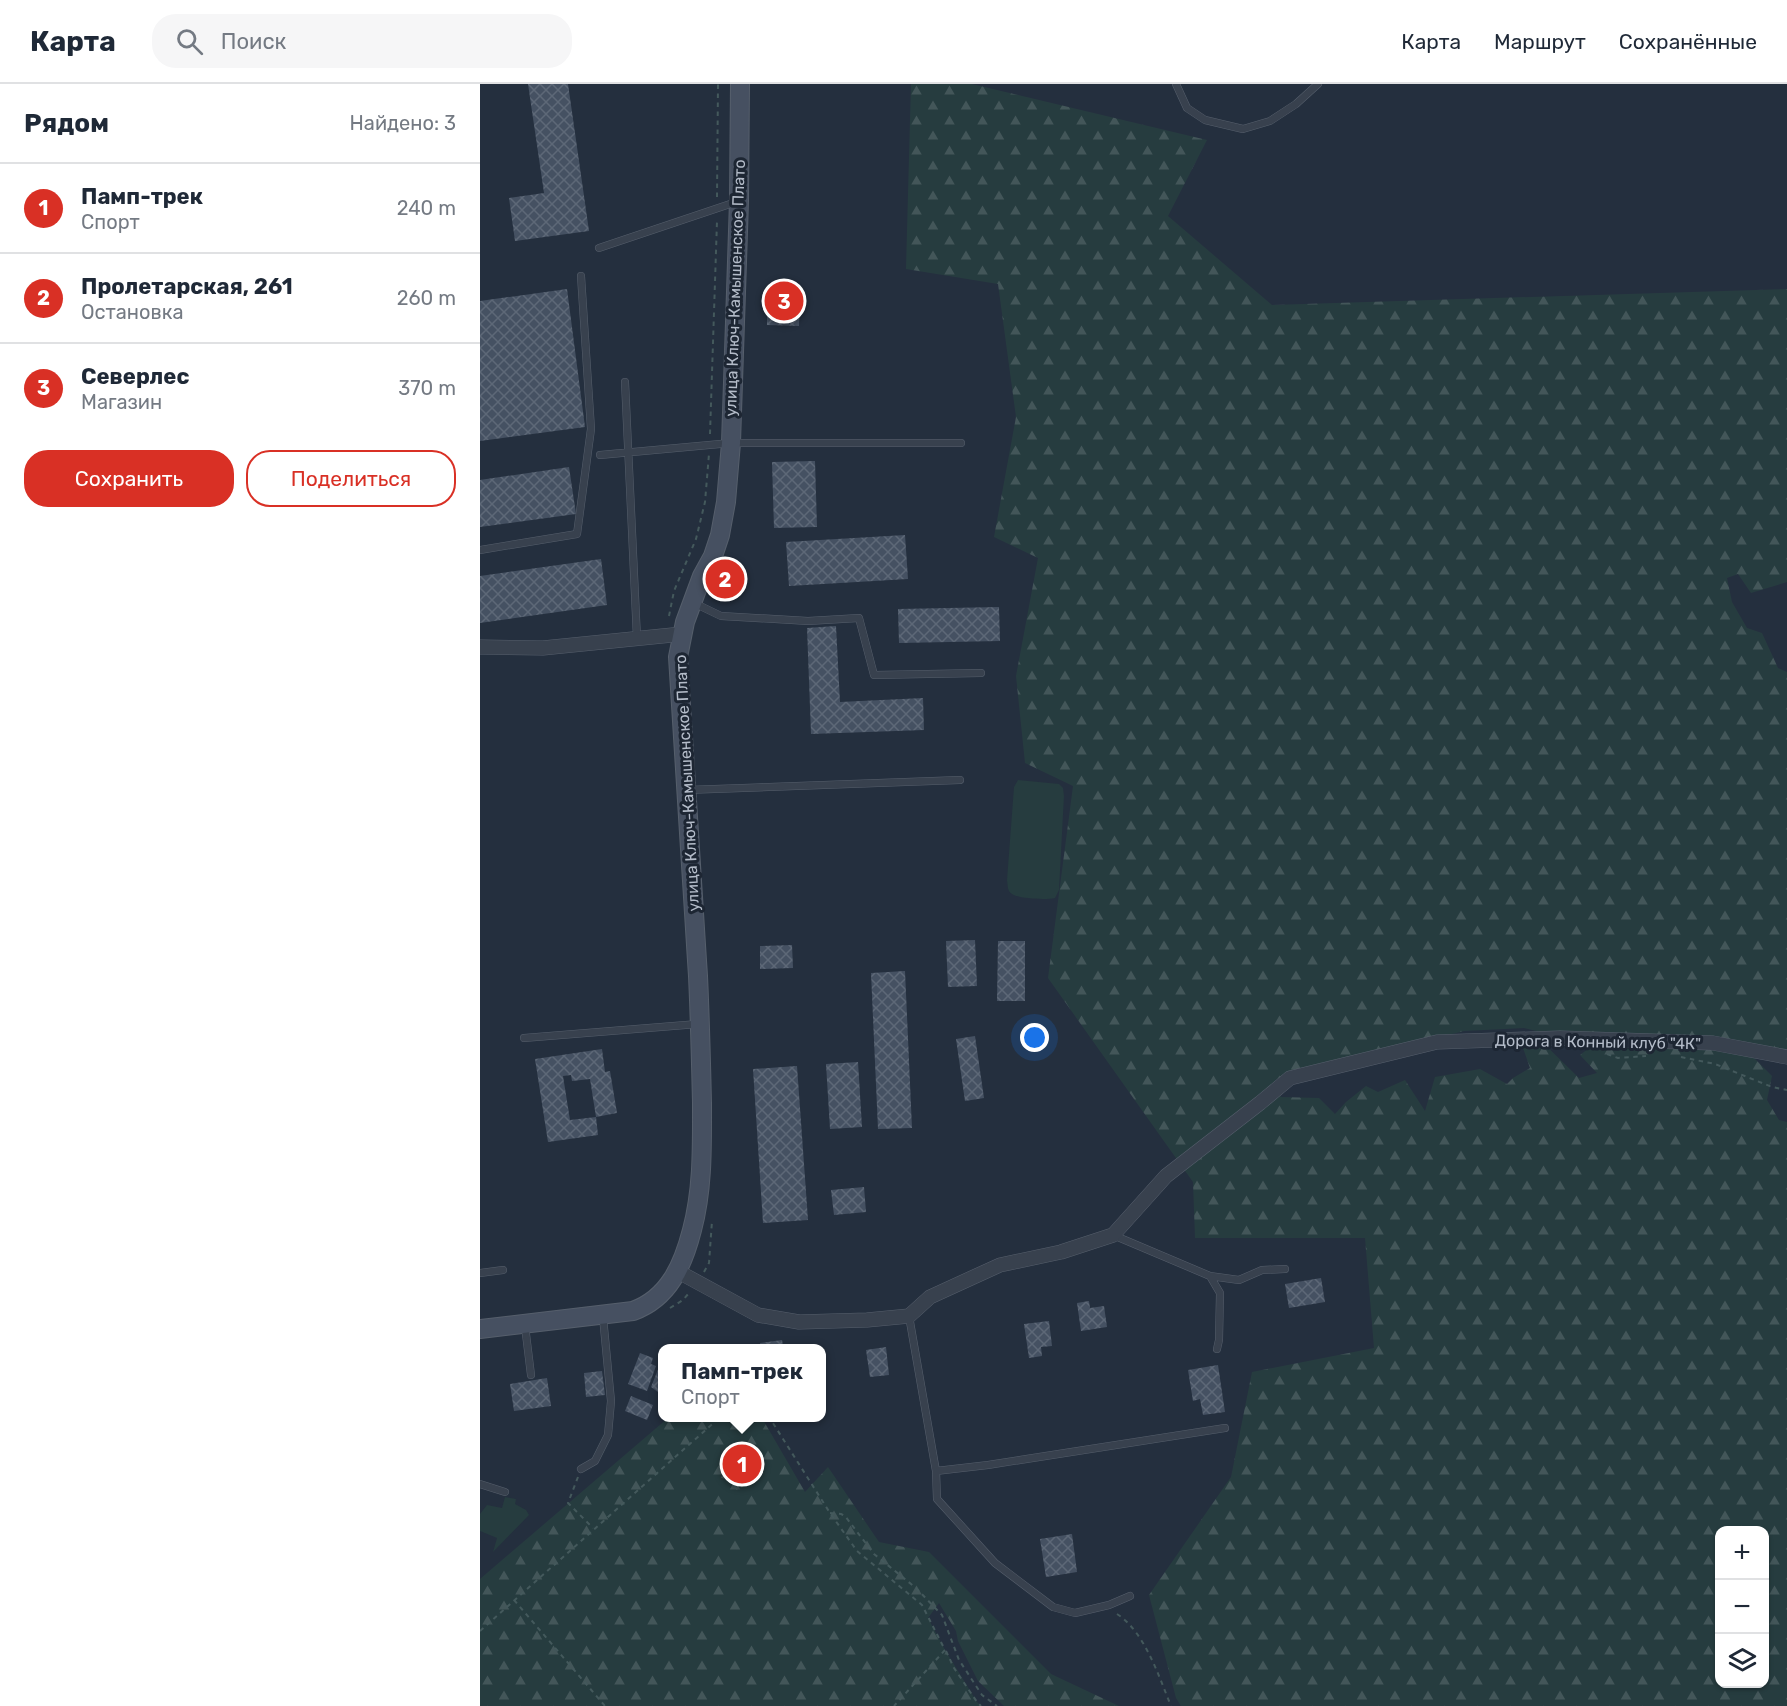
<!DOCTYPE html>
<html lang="ru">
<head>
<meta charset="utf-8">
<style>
	:root { --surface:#fff; --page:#f6f6f7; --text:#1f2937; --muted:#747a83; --line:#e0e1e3; --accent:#d93025 }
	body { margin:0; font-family:Rubik,sans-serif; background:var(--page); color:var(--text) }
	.controls { position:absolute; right:18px; bottom:18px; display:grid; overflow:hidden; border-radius:12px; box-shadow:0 2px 4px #0004 }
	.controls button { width:54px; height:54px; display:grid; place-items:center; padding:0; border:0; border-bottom:2px solid var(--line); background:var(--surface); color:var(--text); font:30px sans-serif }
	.you { position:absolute; left:555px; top:954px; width:21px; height:21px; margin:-15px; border:4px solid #fff; border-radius:50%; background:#1a73e8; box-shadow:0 0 0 9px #1a73e833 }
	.badge { display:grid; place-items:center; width:39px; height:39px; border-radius:50%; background:var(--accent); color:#fff; font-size:20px; font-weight:700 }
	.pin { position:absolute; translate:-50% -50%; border:3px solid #fff; box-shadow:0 2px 6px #0006 }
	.popup { position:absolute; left:178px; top:1260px; width:168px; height:78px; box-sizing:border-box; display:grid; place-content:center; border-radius:12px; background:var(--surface); filter:drop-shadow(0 2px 4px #0005); font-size:20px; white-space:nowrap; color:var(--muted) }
	.popup b { font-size:22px; color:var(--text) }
	.popup::after { content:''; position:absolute; left:50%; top:100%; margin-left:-12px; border:12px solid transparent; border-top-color:var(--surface) }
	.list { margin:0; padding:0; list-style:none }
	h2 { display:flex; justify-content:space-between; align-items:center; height:78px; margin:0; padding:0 24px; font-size:26px }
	h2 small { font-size:20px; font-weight:400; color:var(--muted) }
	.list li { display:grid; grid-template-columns:39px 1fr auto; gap:18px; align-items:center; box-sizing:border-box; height:90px; padding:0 24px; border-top:2px solid var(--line) }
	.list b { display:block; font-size:22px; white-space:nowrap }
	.list p { margin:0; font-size:20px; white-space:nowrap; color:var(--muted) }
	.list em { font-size:20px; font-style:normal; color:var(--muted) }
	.actions { display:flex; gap:12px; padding:18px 24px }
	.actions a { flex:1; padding:14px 0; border:2px solid var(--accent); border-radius:24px; text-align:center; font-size:21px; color:var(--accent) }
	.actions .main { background:var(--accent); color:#fff }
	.icon { flex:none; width:33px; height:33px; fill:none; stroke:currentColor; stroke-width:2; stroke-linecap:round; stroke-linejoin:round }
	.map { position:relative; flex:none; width:1307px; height:1622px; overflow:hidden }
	header { display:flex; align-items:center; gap:36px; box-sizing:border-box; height:84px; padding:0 30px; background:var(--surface); border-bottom:2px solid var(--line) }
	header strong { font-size:28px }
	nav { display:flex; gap:33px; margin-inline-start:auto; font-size:21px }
	.search { width:420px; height:54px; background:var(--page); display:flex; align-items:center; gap:15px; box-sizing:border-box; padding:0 21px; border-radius:24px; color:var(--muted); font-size:22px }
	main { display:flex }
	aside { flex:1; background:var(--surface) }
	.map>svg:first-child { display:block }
</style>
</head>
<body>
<header>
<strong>Карта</strong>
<div class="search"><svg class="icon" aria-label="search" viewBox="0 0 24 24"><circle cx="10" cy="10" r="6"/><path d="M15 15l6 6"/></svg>Поиск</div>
<nav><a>Карта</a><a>Маршрут</a><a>Сохранённые</a></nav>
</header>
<main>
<aside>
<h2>Рядом<small>Найдено: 3</small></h2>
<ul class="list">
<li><span class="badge">1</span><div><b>Памп-трек</b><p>Спорт</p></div><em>240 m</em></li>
<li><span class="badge">2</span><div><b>Пролетарская, 261</b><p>Остановка</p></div><em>260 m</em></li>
<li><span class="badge">3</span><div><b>Северлес</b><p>Магазин</p></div><em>370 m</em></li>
</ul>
<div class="actions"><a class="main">Сохранить</a><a>Поделиться</a></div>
</aside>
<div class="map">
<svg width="1307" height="1622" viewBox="0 0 1307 1622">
	<defs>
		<pattern id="forest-firs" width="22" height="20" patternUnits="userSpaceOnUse" patternTransform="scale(1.5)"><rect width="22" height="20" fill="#263c3f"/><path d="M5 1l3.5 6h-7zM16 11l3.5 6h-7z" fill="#435659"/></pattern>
		<pattern id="building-cross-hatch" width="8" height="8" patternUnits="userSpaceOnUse" patternTransform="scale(1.5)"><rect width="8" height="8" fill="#455162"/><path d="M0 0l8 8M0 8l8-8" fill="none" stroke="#5d6877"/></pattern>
	</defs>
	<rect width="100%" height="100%" fill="#242f3e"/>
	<path fill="#263c3f" d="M538 696 579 700 583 704 584 712 579 806 575 814C567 816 539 815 532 810 527 807 528 802 527 796L534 703Z
		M25 1413 36 1415 35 1420 46 1426 49 1431 13 1468 17 1454 0 1447V1430L7 1421 22 1424Z"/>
	<path fill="url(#forest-firs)" fill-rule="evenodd" d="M431 0H492L727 56 688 132 792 221 1307 205V498L1271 509 1258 490 1247 494 1252 518 1267 544 1282 549 1298 584 1307 588V965L1270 970 1292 992 1287 1016 1299 1036 1307 1038V1622H701L696 1614 669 1511 751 1393 772 1288 894 1264 885 1154H715L713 1098 568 894 593 702 545 679 536 592 558 474 514 453 536 333 518 200 426 185ZM1044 944 1113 961 1100 971 1117 989 1099 994 1054 950 1042 961 1050 984 1033 994 1027 1000 1000 985 955 993 945 1027 925 996 898 1008 886 1002 866 1018 855 1030 839 1014 801 1013 795 996 984 947ZM1240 1446H1284V1600H1240Z
		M188 1334H282L325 1408 348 1383 399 1458 449 1468 571 1590 639 1622H524L498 1597 478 1557 476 1547 459 1519 448 1534 465 1566 497 1618 501 1622H0V1495Z"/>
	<path fill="url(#building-cross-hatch)" d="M48 0H88L109 147 35 157 29 114 64 109Z
		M87 205 105 343 0 357V217Z
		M287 206 320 207 319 242 287 241Z
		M335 377 337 443 294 444 292 378Z
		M89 383 96 430 0 443V396Z
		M425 451 428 495 309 502 306 458Z
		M121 475 127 521 0 539V492Z
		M519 523 520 557 419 559 418 525Z
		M356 542 360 618 443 614 444 646 331 650 327 544Z
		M495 856 497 902 468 903 466 857Z
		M518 857H545V917H517Z
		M312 861 313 884 280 885V862Z
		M425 887 432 1044 398 1045 391 889Z
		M495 952 504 1014 485 1017 476 955Z
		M122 965 125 988 130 987 137 1029 116 1033 110 995 92 997 91 991 83 992 90 1036 116 1033 118 1051 68 1058 55 975Z
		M378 978 382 1043 350 1045 346 980Z
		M317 982 328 1136 283 1139 273 985Z
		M384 1103 386 1128 354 1131 351 1106Z
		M841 1194 845 1218 809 1224 805 1200Z
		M609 1217 610 1224 624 1222 627 1243 601 1247 597 1219Z
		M569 1237 572 1262 561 1263 562 1272 549 1274 544 1240Z
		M302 1256 303 1261H309V1264H281L280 1259Z
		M406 1263 409 1291 390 1293 386 1266Z
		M160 1269 173 1274 171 1280 176 1282 167 1307 148 1300Z
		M738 1281 745 1328 723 1331 720 1315 713 1317 708 1286Z
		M179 1283H182V1311L171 1303Z
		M122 1287 125 1311 106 1313 104 1289Z
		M67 1294 71 1322 34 1327 30 1300Z
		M151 1312 173 1321 167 1336 145 1327Z
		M592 1450 597 1488 566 1493 560 1455Z"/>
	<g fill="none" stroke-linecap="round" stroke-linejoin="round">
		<g stroke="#565f6c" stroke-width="8">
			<path id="lane" d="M696 0 707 24 725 36 763 45 790 37 816 20 838 0
				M119 164 256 118
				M145 298 157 554
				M120 371 251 359H481
				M0 466 97 450 111 345 101 192
				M214 519 241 532 328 537 379 534 394 591 501 589
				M206 706 480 696
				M44 954 218 940
				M633 1151 730 1192 740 1209 739 1256 737 1265
				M0 1189 23 1186
				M730 1192 759 1196 782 1186 805 1185
				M429 1232 456 1387 508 1381 745 1344
				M45 1242 51 1291
				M101 1385 115 1377 128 1351 131 1317 123 1233
				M456 1387 457 1415 515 1479 573 1523 595 1529 629 1521 650 1512
				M0 1400 25 1408"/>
		</g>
		<g stroke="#565f6c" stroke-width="15">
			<path id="street" d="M0 563 63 564 202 550
				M197 1187 278 1231 319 1238 387 1236 429 1232 450 1213 520 1181 581 1168 633 1151 686 1092 780 1019 810 994 957 958 1080 954 1233 959 1307 973"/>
		</g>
		<g stroke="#565f6c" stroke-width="20">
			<path id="secondary" d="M0 1245 153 1227C189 1214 203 1181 212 1146 223 1105 222 1062 222 1019 221 977 220 934 218 892 211 786 205 680 198 573L205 538 222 492 233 472 240 451 246 418 251 359 259 117 260 0"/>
		</g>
		<path stroke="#44595c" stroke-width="2" stroke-dasharray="4.5 4.5" stroke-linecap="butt" d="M237 113 238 0
			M230 350 237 137
			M189 532 194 507 216 455 225 418 229 370
			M1127 970 1138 974 1166 972
			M1201 973 1235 980 1292 1003 1307 1006
			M224 1188 229 1179 232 1137
			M190 1224 203 1216 209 1209
			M277 1334 291 1336 350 1429 377 1467 442 1521 465 1566 414 1622
			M265 1360 269 1362 270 1365 262 1375 264 1380H269L276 1371 281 1372 282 1376 261 1403 257 1405 255 1403 254 1399 262 1389 261 1384 256 1383 246 1394 242 1393 241 1389Z
			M98 1393 88 1419 113 1444
			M350 1429 361 1430 365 1432 394 1470 436 1504 462 1531 479 1576 502 1611 517 1622
			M34 1516 125 1622
			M637 1530C665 1548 679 1593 691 1622
			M0 1547 239 1334
			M466 1567 474 1584 497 1618 501 1622"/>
		<use href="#lane" stroke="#38414e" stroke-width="7"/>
		<use href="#street" stroke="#38414e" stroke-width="14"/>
		<use href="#secondary" stroke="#465061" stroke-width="18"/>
	</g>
	<g text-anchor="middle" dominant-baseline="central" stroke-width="6" stroke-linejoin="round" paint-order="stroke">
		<g font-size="16" fill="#b4bcc9" stroke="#1d2633">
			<text transform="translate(255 204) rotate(-88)">улица Ключ-Камышенское Плато</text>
			<text transform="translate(207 699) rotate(-93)">улица Ключ-Камышенское Плато</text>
			<text transform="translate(1118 958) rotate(1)">Дорога в Конный клуб "4К"</text>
		</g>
	</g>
</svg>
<div class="controls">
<button>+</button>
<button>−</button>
<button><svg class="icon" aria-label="layers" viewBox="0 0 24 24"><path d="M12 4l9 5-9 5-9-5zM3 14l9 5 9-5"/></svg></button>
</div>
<div class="you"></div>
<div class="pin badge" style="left:262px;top:1380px">1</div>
<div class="popup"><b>Памп-трек</b>Спорт</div>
<div class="pin badge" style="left:245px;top:495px">2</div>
<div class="pin badge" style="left:304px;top:217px">3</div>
</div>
</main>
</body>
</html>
